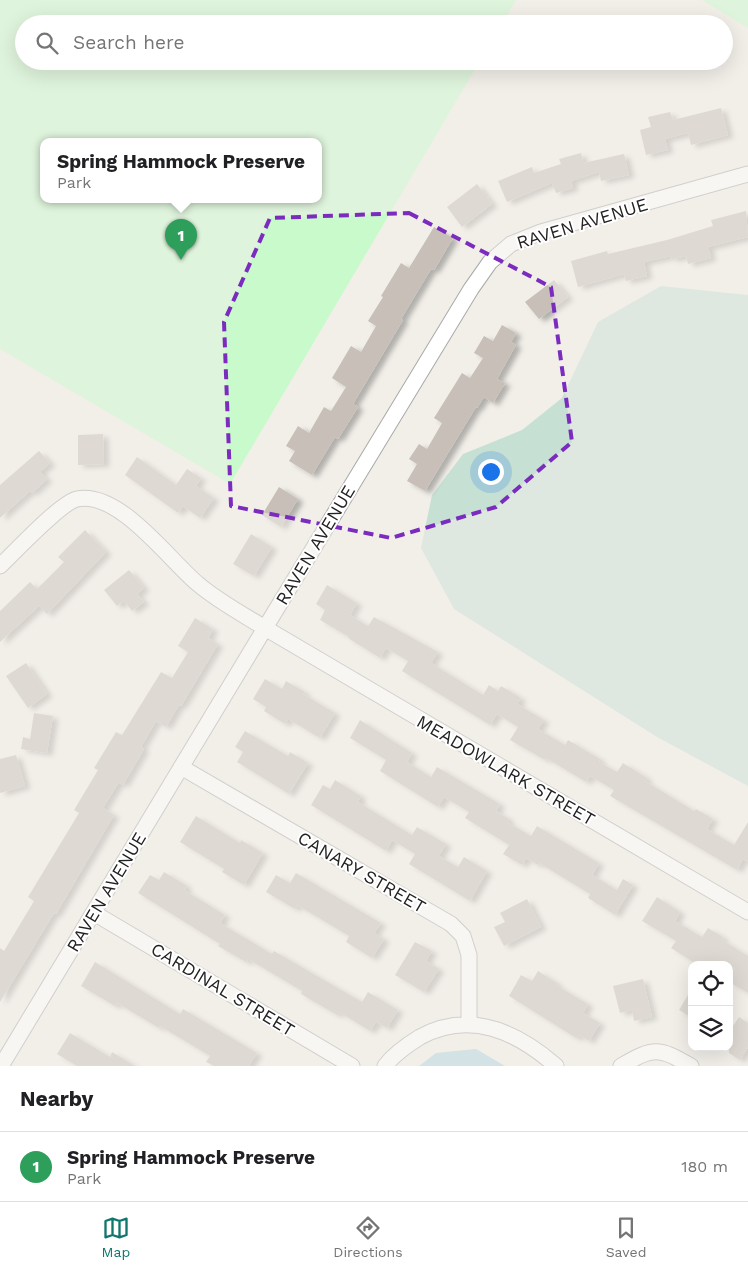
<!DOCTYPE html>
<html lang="en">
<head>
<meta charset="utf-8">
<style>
	:root { --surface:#fff; --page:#f2f2f2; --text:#202124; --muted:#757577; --line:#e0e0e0; --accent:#0f766e }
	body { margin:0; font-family:"Work Sans",sans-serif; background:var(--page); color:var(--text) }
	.controls { position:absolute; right:15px; bottom:15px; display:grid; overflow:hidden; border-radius:10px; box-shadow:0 5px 20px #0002 }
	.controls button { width:45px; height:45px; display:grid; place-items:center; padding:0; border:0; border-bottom:1px solid var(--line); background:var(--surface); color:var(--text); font:25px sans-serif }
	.you { position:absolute; left:490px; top:471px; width:18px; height:18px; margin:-12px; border:4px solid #fff; border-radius:50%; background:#1a73e8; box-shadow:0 0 0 8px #1a73e833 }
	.badge { display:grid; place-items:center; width:32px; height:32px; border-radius:50%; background:var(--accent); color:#fff; font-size:16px; font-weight:700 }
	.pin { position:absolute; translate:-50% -41px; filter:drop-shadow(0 1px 2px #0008) }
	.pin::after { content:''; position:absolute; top:26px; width:18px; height:15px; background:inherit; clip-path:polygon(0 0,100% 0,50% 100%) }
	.popup { position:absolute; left:40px; top:138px; width:282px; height:65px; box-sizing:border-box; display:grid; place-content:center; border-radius:10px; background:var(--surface); filter:drop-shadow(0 1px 4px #0005); font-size:16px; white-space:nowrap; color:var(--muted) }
	.popup b { font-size:19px; color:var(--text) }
	.popup::after { content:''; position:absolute; left:50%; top:100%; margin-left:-10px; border:10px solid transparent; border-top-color:var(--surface) }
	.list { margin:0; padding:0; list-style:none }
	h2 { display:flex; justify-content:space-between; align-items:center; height:65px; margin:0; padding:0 20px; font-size:21px }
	h2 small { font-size:16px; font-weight:400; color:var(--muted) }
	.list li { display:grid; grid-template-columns:32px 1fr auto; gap:15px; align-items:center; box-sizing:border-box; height:70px; padding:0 20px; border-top:1px solid var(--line) }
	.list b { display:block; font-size:19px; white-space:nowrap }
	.list p { margin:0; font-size:16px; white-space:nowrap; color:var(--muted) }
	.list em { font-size:16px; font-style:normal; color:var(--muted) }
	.icon { flex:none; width:28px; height:28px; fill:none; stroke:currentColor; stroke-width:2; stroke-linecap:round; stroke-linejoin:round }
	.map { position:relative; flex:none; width:748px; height:1066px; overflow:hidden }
	.search { position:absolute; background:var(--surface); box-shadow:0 5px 20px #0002; left:15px; right:15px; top:15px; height:55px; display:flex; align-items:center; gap:12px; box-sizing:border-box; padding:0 18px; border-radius:28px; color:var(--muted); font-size:19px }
	.sheet { height:135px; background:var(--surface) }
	nav { display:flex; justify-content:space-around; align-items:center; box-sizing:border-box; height:70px; border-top:1px solid var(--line); background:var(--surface); font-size:14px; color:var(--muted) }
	nav a { display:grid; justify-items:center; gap:2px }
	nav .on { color:var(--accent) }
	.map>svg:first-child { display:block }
</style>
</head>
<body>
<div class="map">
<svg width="748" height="1066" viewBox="0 0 748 1066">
	<defs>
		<filter id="shadow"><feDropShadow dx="5.5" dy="3" stdDeviation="2.5" flood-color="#0004"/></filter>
	</defs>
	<rect width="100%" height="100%" fill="#f2efe9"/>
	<path fill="#c6e0d4" d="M661 286 748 295V786L657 737 454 609 421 548 432 495 463 454 522 430 562 398 598 322Z"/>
	<path fill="#c8facc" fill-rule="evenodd" d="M0 0H516L502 24H24V61H480L230 484 0 349ZM44 141H318V199H44Z
		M702 0H748V28Z"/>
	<path fill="#aad3df" d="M476 1049 505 1066H419L436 1053Z"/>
	<path fill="#c7bfb8" filter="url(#shadow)" d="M721 108 728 135 691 145 688 133 665 139 668 150 646 155 640 130 651 127 648 117 670 112 673 120Z
		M581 153 583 163 624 154 629 175 601 181 599 172 571 181 573 188 556 193 552 183 507 202 498 181 532 167 534 173 561 164 559 159Z
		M477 184 492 204 462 227 447 207Z
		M746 211 748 237 708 247 711 258 688 264 686 256 672 259 671 256 644 262 647 276 626 281 624 274 578 287 571 261 607 251 608 254 667 240 713 226 711 220Z
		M434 227 453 238 434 270 431 269 401 319 403 320 353 404 358 407 338 439 335 437 312 475 289 461 295 451 286 446 298 426 309 433 324 407 331 411 346 387 332 378 351 346 361 352 376 326 368 321 383 297 381 296 401 263 409 268Z
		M554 280 568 297 539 319 525 302Z
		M502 325 516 333 511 342 516 345 497 379 505 383 493 403 484 397 477 408 476 407 425 491 407 481 417 464 409 459 419 444 427 449 442 423 434 418 462 373 470 378 483 358 474 353 484 336 493 341Z
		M103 434 104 464 78 465V435Z
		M39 451 50 463 40 472 47 479 32 493 30 491 0 518V485Z
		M137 457 176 485 187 469 201 478 196 486 214 498 200 518 183 506 178 513 125 475Z
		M279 487 298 499 281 527 262 515Z
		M85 530 106 552 47 614 39 606 0 642V611L30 582 37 589 64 562 58 557Z
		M251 534 272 547 254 576 233 564Z
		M129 570 144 588 137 594 144 602 132 611 124 601 117 606 104 590Z
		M327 585 357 603 350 615 368 626 374 617 438 652 431 663 483 695 489 685 498 691 501 686 521 698 517 704 544 720 538 729 565 745 568 740 600 759 599 762 617 772 623 763 647 778 645 781 694 811 696 809 713 819 707 829 734 845 748 822V862L743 859 737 870 610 796 614 790 590 776 586 782 546 758 545 760 510 740 518 727 497 714 490 725 402 671 408 661 386 648 380 658 348 638 349 637 320 620 325 610 316 604Z
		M195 618 213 629 208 638 218 644 181 706 179 705 166 727 156 721 141 747 144 749 123 785 119 782 103 808 114 815 56 914 54 913 0 1002V948L4 951 34 901 28 897 79 813 74 810 98 770 94 768 116 732 122 735 161 672 172 678 188 652 178 646Z
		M26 663 47 694 28 708 6 676Z
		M265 679 282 689 286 681 305 692 303 694 335 713 320 738 288 719 285 724 264 711 266 707 253 699Z
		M34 713 53 716 47 753 21 749 23 737 30 739Z
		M360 720 412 753 407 762 431 777 437 767 500 804 496 811 509 819 507 822 531 836 537 826 599 863 592 875 617 890 623 879 633 885 615 915 588 898 590 894 539 863 538 865 526 858 522 865 503 854 509 845 465 818 469 812 444 797 438 807 380 771 386 760 350 738Z
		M245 731 288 756 290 752 308 763 289 794 237 762 243 752 235 747Z
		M16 755 25 786 0 793V759Z
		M335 780 361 796 358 802 412 835 417 827 446 844 439 856 458 867 464 857 487 871 470 901 409 864 415 854 392 840 386 851 311 805 323 785 330 789Z
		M196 816 240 843 241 840 263 853 244 885 222 872 224 869 180 842Z
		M164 872 187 886 184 890 225 915 220 923 272 954 274 951 362 1002 368 992 398 1010 387 1028 376 1022 370 1031 339 1012 337 1015 301 994 302 991 248 959 246 962 218 946 220 944 138 893 150 875 159 880Z
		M296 873 381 923 374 933 384 939 372 958 346 942 349 936 297 905 295 909 266 892 276 875 290 883Z
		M657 897 680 912 675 921 702 937 708 928 723 937 722 940 748 956V993L729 982V965H698L671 948 676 941 642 921Z
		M527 899 541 927 504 946 494 927 505 922 500 913Z
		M415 942 432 951 426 961 439 969 424 992 395 975Z
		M95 962 180 1014 183 1009 257 1053 249 1066H214L206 1062 210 1056 160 1026 159 1028 117 1003 115 1006 81 986Z
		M538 971 557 983 556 985 588 1004 583 1013 600 1023 589 1041 579 1035 576 1038 509 996 521 975 532 981Z
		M643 979 652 1017 634 1021 632 1010 620 1013 613 986Z
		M692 988V1018L679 1010Z
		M739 1017 748 1023V1047L740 1060 729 1053V1024L733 1026Z
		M70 1033 110 1057 112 1052 135 1066H77L57 1054Z"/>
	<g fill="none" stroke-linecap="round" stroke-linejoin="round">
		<g stroke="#a9a9a9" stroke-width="17">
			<path id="minor" d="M0 566C15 552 60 503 77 499 119 490 169 560 198 584 218 601 242 614 265 628L748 912
				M181 767 451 924 463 936 469 955V1024
				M94 913 352 1066
				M1 1066 265 628 471 289 490 262 511 244 541 232 748 174
				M385 1066C394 1054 407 1045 420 1037 470 1010 516 1031 556 1066
				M621 1066C654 1047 658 1047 691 1066"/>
		</g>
		<use href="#minor" stroke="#fff" stroke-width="15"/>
	</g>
	<path d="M0 0H748V1066H0ZM409 213 551 287 572 442 496 507 391 538 231 506 224 322 270 218Z" fill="#f2efe9" fill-opacity=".55" fill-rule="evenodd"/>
	<path fill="none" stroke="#7b2cbf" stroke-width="4" stroke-dasharray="10 6" stroke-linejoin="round" d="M409 213 551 287 572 442 496 507 391 538 231 506 224 322 270 218Z"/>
	<g text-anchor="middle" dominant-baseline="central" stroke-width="4" stroke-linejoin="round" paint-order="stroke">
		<g font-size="18" fill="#222" stroke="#fff">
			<text transform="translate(582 223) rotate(-17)">RAVEN AVENUE</text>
			<text transform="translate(315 545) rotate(-59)">RAVEN AVENUE</text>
			<text transform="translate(506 770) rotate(30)">MEADOWLARK STREET</text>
			<text transform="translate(362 872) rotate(30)">CANARY STREET</text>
			<text transform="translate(106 892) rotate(-59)">RAVEN AVENUE</text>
			<text transform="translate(223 989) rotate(31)">CARDINAL STREET</text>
		</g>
	</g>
</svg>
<div class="controls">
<button><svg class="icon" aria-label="locate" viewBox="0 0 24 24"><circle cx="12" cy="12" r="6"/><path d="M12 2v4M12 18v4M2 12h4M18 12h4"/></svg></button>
<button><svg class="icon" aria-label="layers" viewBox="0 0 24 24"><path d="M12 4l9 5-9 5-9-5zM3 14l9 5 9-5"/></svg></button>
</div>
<div class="you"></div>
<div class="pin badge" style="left:181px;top:260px;background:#2e9e5b">1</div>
<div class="popup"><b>Spring Hammock Preserve</b>Park</div>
<div class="search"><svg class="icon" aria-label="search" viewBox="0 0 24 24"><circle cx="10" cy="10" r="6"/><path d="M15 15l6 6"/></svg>Search here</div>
</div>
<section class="sheet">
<h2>Nearby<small></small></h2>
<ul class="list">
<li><span class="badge" style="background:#2e9e5b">1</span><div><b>Spring Hammock Preserve</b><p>Park</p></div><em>180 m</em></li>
</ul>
</section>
<nav>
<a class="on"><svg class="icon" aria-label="map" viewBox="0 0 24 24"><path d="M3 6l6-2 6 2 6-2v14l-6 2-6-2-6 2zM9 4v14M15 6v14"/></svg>Map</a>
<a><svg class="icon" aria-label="directions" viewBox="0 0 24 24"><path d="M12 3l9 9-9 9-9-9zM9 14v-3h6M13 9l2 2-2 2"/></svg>Directions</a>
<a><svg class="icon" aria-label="saved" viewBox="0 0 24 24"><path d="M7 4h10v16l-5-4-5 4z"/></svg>Saved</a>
</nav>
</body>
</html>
